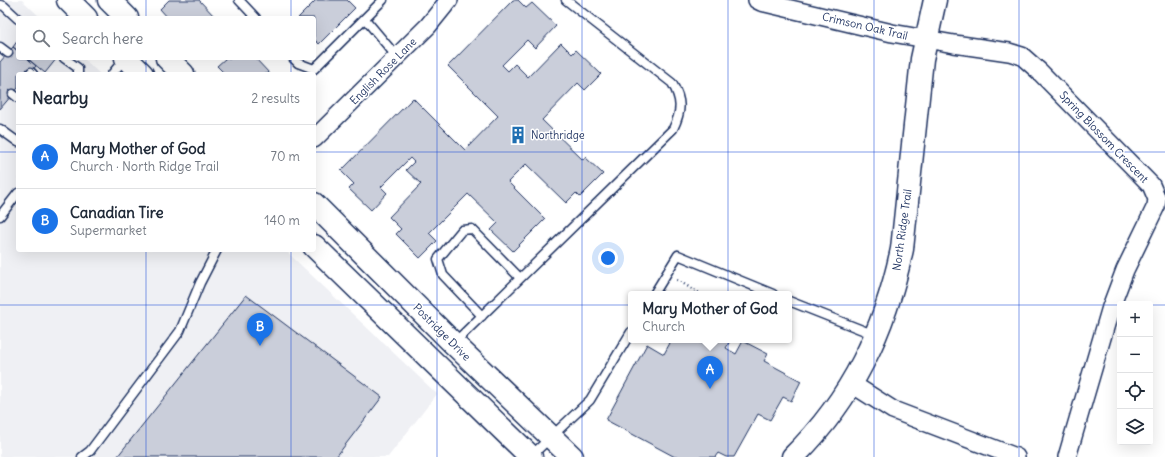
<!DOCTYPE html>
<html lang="en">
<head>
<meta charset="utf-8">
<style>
	:root { --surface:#fff; --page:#f6f6f7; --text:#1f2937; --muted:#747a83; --line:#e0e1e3; --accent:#1a73e8 }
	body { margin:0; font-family:Delius,sans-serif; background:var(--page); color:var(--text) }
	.controls { position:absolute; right:12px; bottom:12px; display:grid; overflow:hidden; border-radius:4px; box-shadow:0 4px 16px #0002 }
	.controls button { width:36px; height:36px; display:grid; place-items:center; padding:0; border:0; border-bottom:1px solid var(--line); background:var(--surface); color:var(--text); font:20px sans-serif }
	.you { position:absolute; left:608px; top:258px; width:14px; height:14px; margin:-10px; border:3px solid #fff; border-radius:50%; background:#1a73e8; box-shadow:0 0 0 6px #1a73e833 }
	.badge { display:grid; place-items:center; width:26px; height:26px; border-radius:50%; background:var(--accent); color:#fff; font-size:13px; font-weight:700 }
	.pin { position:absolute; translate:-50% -33px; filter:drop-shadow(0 1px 2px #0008) }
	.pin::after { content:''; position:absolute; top:21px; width:14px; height:12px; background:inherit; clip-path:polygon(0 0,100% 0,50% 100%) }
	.popup { position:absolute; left:628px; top:291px; width:164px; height:52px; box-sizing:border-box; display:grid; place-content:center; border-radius:4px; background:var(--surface); filter:drop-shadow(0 1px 3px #0005); font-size:13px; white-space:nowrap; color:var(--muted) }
	.popup b { font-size:15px; color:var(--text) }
	.popup::after { content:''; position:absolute; left:50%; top:100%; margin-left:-8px; border:8px solid transparent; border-top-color:var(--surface) }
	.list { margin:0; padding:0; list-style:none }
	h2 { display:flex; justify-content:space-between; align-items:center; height:52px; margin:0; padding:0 16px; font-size:17px }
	h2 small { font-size:13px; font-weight:400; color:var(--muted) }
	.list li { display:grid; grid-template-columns:26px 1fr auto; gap:12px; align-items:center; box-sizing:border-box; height:64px; padding:0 16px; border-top:1px solid var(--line) }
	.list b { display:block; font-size:15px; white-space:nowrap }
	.list p { margin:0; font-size:13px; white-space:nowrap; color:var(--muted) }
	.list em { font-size:13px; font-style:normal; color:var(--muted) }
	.icon { flex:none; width:22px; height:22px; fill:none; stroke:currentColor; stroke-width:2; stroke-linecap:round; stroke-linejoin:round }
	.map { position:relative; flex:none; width:1165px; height:457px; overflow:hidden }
	.search { position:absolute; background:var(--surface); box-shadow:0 4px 16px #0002; left:16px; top:16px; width:300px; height:44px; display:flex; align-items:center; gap:10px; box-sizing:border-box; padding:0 14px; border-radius:4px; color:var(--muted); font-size:15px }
	.panel { position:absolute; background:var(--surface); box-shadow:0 4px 16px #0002; left:16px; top:72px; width:300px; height:180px; border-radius:4px }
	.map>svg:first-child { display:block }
</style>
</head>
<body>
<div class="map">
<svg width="1165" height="457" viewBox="0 0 1165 457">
	<rect width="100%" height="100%" fill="#fff"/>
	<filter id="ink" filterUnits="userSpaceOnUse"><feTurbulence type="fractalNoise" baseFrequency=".025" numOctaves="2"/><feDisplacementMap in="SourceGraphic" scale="8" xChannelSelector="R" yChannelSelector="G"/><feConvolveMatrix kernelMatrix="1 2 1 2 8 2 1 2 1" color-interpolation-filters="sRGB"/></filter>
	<g filter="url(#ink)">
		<path fill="#eff0f4" d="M0 0H22L41 18H18V58H83L100 74H18V250H285L437 394 388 457H0Z"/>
		<path fill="#caceda" stroke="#1b2f5e" d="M169 0H199L216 18H168L160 9Z
			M316 0H347L355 8 319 44 314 39V18H298Z
			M513 0H518L526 8 532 3 556 26 535 48 527 40 502 65 508 71 515 64 528 77 561 43 572 54 576 50 601 74 585 90 578 83 542 120 583 160 585 157 603 174 580 197 576 193 566 203 526 164 508 182 545 219 513 251 491 230 498 223 468 194 429 233 437 241 420 258 396 234 401 229 389 217 421 184 406 170 414 162 410 158 381 187 387 193 371 210 349 189 354 184 341 171 413 98 465 150 498 116 448 66Z
			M18 40V51L13 47Z
			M13 47 18 51V58H27L36 66 29 74H18V88L0 109V62Z
			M27 58H57L45 73Z
			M226 58H255L270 74H225L217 66Z
			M246 295 382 397 336 457H117Z
			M664 340H729L730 341 726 348 736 354 743 341 768 354 764 361 801 381 791 401 783 397 770 420 758 414 734 457H726L718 453 715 457H675L606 420 647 344 664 354 670 343Z"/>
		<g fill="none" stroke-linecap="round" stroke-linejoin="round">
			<g stroke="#1b2f5e" stroke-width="11">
				<path id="lane" d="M239 0 256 18
					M0 5 4 6 18 19
					M365 19 397 57
					M0 47 8 53
					M64 58 78 68V74
					M293 58 298 63 314 69 383 0
					M31 72 33 74
					M112 74 125 58
					M13 94 18 98
					M0 129 18 142
					M0 216 18 193
					M654 294 678 255 773 294
					M789 301 875 335
					M482 316 443 275 438 259 462 230 472 229 520 278
					M455 342 673 129C682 111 682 100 672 83L566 0
					M531 456 590 400 631 332
					M82 457 90 451 180 331 200 283 217 250"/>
			</g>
			<g stroke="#1b2f5e" stroke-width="20">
				<path id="street" d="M757 0 761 2 892 33 954 44 1009 52 1022 56 1039 71 1151 185 1157 199 1156 206 1125 270 1111 307 1067 457
					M314 139 428 26 449 0
					M852 384 893 410 1016 457"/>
			</g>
			<g stroke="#1b2f5e" stroke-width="25">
				<path id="secondary" d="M68 0 86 18
					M109 0 127 18
					M126 58 142 74
					M167 58 183 74
					M314 204 453 343 572 457
					M314 246 531 457
					M793 457C852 399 885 330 902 249L922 59 935 0"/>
			</g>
			<path stroke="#1b2f5e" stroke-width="2.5" stroke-dasharray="1 3" stroke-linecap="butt" d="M677 280 701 294"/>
			<use href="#lane" stroke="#fff" stroke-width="8"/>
			<use href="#street" stroke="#fff" stroke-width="17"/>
			<use href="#secondary" stroke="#fff" stroke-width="22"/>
		</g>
	</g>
	<path fill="none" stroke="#1d4ed8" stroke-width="1" stroke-opacity="0.55" d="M146 0V18M291 0V18M437 0V457M582 0V457M728 0V457M874 0V457M1019 0V457M146 58V74M291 58V74M0 152H18M314 152H1165M146 250V457M291 250V457M0 305H1120M1150 305H1165"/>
	<defs>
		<g id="building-bare" transform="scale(1.38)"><path d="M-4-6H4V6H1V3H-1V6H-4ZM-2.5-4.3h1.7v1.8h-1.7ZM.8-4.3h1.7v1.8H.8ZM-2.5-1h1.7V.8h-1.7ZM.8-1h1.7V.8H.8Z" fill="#1f6fb2" stroke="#fff" stroke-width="2.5" paint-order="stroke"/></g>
	</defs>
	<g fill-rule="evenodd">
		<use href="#building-bare" x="518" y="135"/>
	</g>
	<g text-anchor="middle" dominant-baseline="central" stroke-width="3" stroke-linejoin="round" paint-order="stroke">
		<g font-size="11" fill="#1b2f5e" stroke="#fff">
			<text transform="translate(865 26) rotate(13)">Crimson Oak Trail</text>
			<text transform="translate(383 71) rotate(-45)">English Rose Lane</text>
			<text transform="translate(1104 137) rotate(46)">Spring Blossom Crescent</text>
			<text transform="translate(902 230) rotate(-82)">North Ridge Trail</text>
			<text transform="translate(442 332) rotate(45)">Postridge Drive</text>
		</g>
		<g font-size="11" fill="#1b2f5e" stroke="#fff" text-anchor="start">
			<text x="531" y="135">Northridge</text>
		</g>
	</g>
</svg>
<div class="controls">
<button>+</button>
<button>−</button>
<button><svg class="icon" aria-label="locate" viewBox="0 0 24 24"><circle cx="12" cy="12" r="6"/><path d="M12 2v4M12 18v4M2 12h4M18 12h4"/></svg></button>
<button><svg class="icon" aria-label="layers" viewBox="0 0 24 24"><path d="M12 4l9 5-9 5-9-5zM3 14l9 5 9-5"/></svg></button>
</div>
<div class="you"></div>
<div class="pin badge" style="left:710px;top:389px">A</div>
<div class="popup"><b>Mary Mother of God</b>Church</div>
<div class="pin badge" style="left:260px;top:346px">B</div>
<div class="search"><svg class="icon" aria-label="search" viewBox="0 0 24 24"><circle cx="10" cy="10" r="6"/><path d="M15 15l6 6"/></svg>Search here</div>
<section class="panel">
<h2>Nearby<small>2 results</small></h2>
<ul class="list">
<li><span class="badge">A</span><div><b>Mary Mother of God</b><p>Church · North Ridge Trail</p></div><em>70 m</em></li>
<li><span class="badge">B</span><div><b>Canadian Tire</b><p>Supermarket</p></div><em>140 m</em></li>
</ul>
</section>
</div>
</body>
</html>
